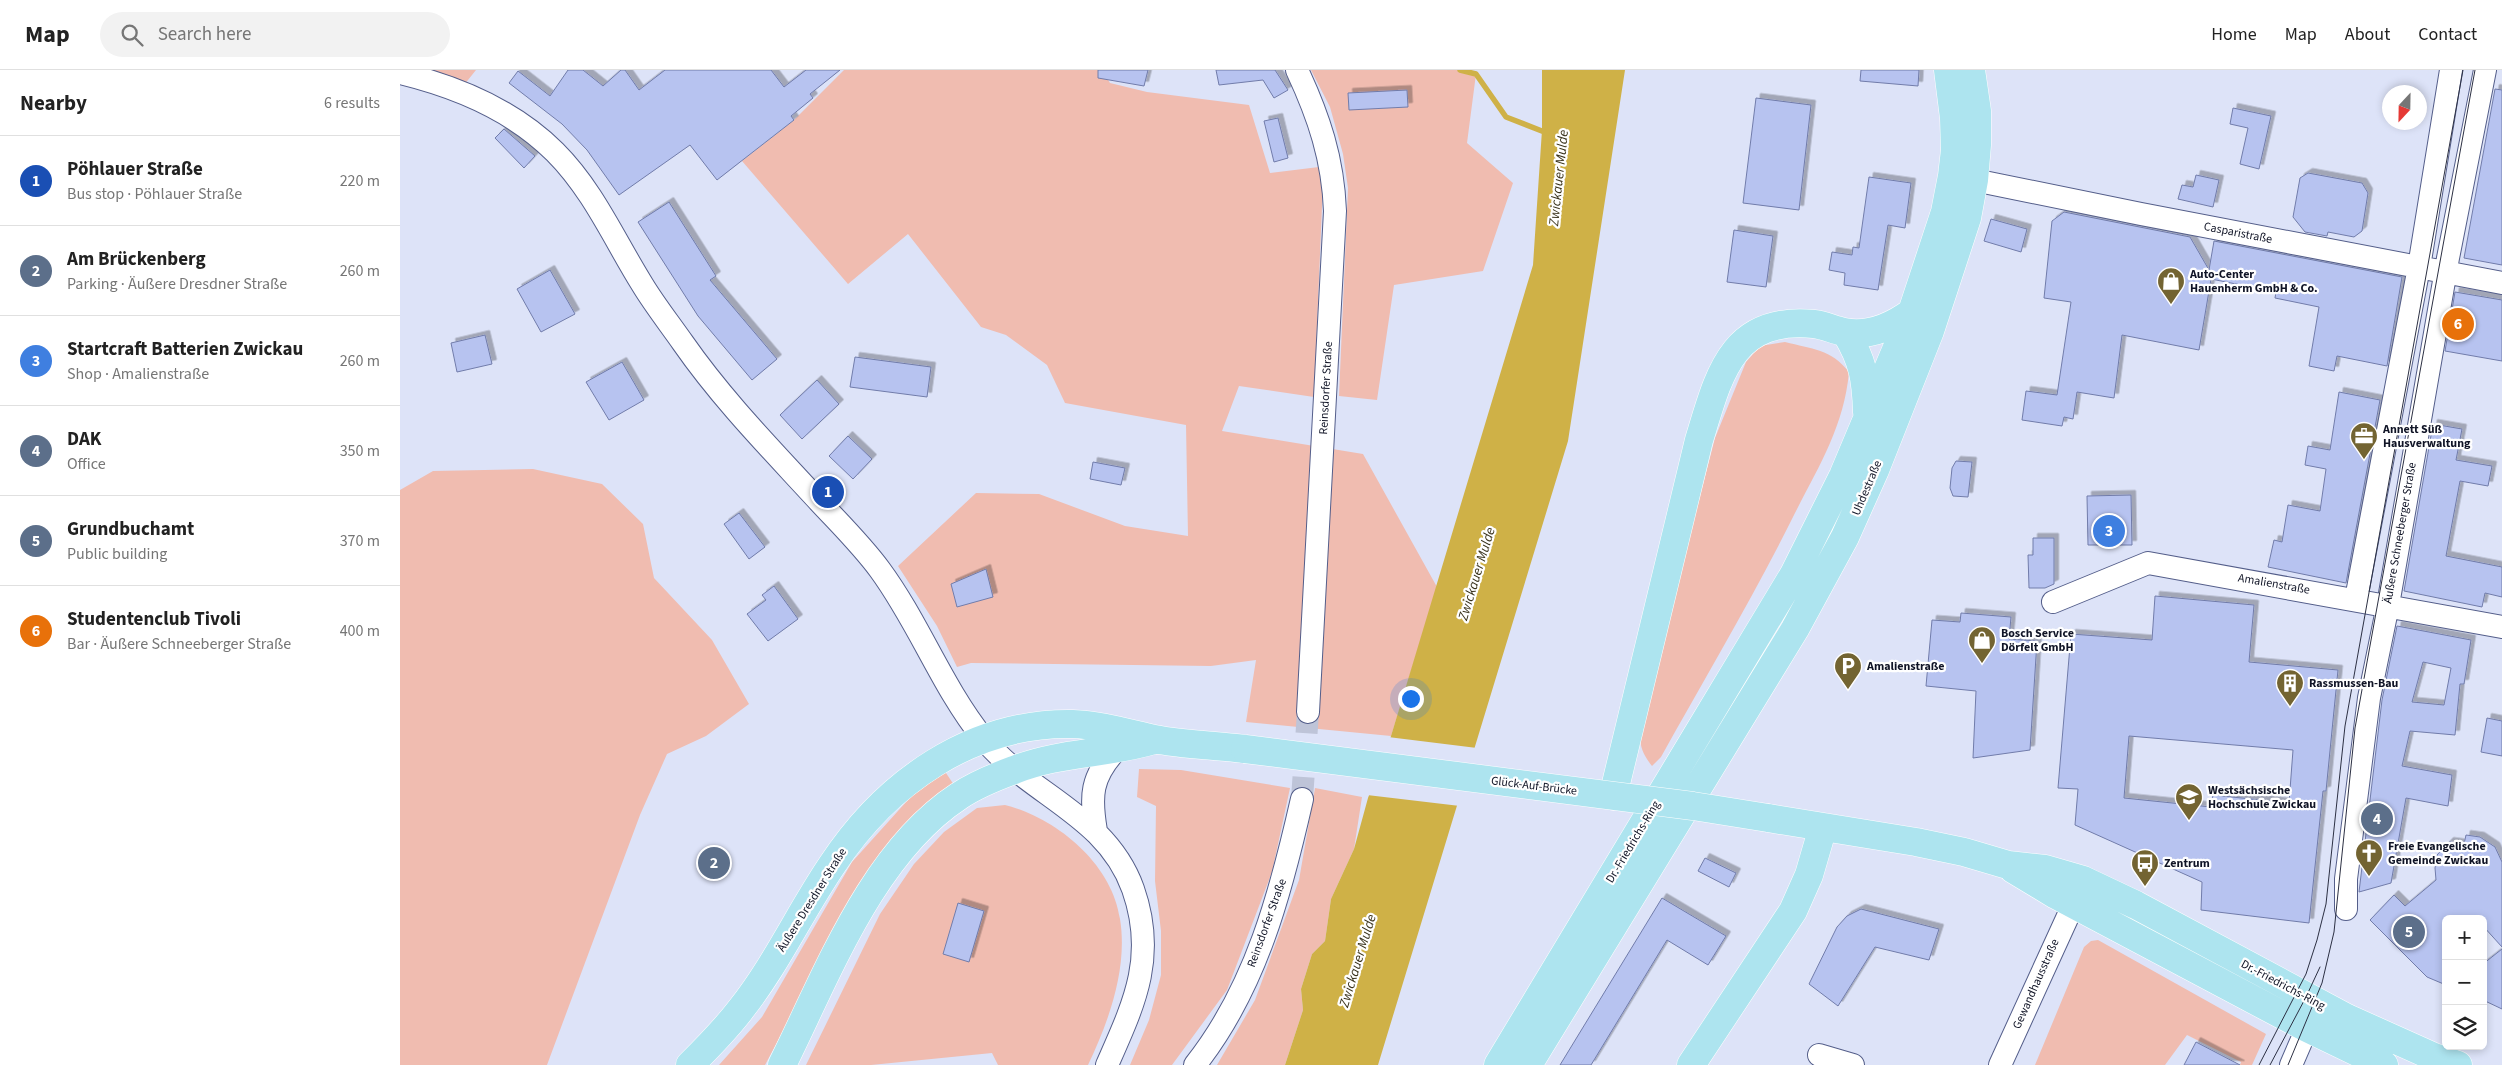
<!DOCTYPE html>
<html lang="en">
<head>
<meta charset="utf-8">
<style>
	:root { --surface:#fff; --page:#f2f2f2; --text:#222; --muted:#767676; --line:#e0e0e0; --accent:#736432 }
	body { margin:0; font-family:"Source Sans 3",sans-serif; background:var(--page); color:var(--text) }
	.controls { position:absolute; right:15px; bottom:15px; display:grid; overflow:hidden; border-radius:8px; box-shadow:0 2px 8px #0003 }
	.controls button { width:45px; height:45px; display:grid; place-items:center; padding:0; border:0; border-bottom:1px solid var(--line); background:var(--surface); color:var(--text); font:25px sans-serif }
	.compass { position:absolute; left:1982px; top:15px; width:45px; height:45px; border-radius:50%; background:var(--surface); box-shadow:0 2px 8px #0003; rotate:202deg }
	.you { position:absolute; left:1010px; top:628px; width:18px; height:18px; margin:-12px; border:4px solid #fff; border-radius:50%; background:#1a73e8; box-shadow:0 0 0 8px #1a73e833 }
	.badge { display:grid; place-items:center; width:32px; height:32px; border-radius:50%; background:var(--accent); color:#fff; font-size:16px; font-weight:700 }
	.pin { position:absolute; translate:-50% -50%; border:2px solid #fff; box-shadow:0 1px 5px #0006 }
	.list { margin:0; padding:0; list-style:none }
	h2 { display:flex; justify-content:space-between; align-items:center; height:65px; margin:0; padding:0 20px; font-size:21px }
	h2 small { font-size:16px; font-weight:400; color:var(--muted) }
	.list li { display:grid; grid-template-columns:32px 1fr auto; gap:15px; align-items:center; box-sizing:border-box; height:90px; padding:0 20px; border-top:1px solid var(--line) }
	.list b { display:block; font-size:19px; white-space:nowrap }
	.list p { margin:0; font-size:16px; white-space:nowrap; color:var(--muted) }
	.list em { font-size:16px; font-style:normal; color:var(--muted) }
	.icon { flex:none; width:28px; height:28px; fill:none; stroke:currentColor; stroke-width:2; stroke-linecap:round; stroke-linejoin:round }
	.map { position:relative; flex:none; width:2102px; height:995px; overflow:hidden }
	header { display:flex; align-items:center; gap:30px; box-sizing:border-box; height:70px; padding:0 25px; background:var(--surface); border-bottom:1px solid var(--line) }
	header strong { font-size:24px }
	nav { display:flex; gap:28px; margin-inline-start:auto; font-size:18px }
	.search { width:350px; height:45px; background:var(--page); display:flex; align-items:center; gap:12px; box-sizing:border-box; padding:0 18px; border-radius:28px; color:var(--muted); font-size:19px }
	main { display:flex }
	aside { flex:1; background:var(--surface) }
	.map>svg:first-child { display:block }
</style>
</head>
<body>
<header>
<strong>Map</strong>
<div class="search"><svg class="icon" aria-label="search" viewBox="0 0 24 24"><circle cx="10" cy="10" r="6"/><path d="M15 15l6 6"/></svg>Search here</div>
<nav><a>Home</a><a>Map</a><a>About</a><a>Contact</a></nav>
</header>
<main>
<aside>
<h2>Nearby<small>6 results</small></h2>
<ul class="list">
<li><span class="badge" style="background:#1a4fb4">1</span><div><b>Pöhlauer Straße</b><p>Bus stop · Pöhlauer Straße</p></div><em>220 m</em></li>
<li><span class="badge" style="background:#5c6f8a">2</span><div><b>Am Brückenberg</b><p>Parking · Äußere Dresdner Straße</p></div><em>260 m</em></li>
<li><span class="badge" style="background:#3f7fe0">3</span><div><b>Startcraft Batterien Zwickau</b><p>Shop · Amalienstraße</p></div><em>260 m</em></li>
<li><span class="badge" style="background:#5c6f8a">4</span><div><b>DAK</b><p>Office</p></div><em>350 m</em></li>
<li><span class="badge" style="background:#5c6f8a">5</span><div><b>Grundbuchamt</b><p>Public building</p></div><em>370 m</em></li>
<li><span class="badge" style="background:#e8710a">6</span><div><b>Studentenclub Tivoli</b><p>Bar · Äußere Schneeberger Straße</p></div><em>400 m</em></li>
</ul>
</aside>
<div class="map">
<svg width="2102" height="995" viewBox="0 0 2102 995">
	<defs>
		<filter id="shadow"><feDropShadow dx="4.5" dy="-4.5" stdDeviation="0" flood-color="#0004"/></filter>
	</defs>
	<rect width="100%" height="100%" fill="#dde3f8"/>
	<path fill="#f0bcb0" d="M22 0H76L64 15Z
		M444 0H702L710 13 747 22 849 35 870 103 919 97 923 113 914 327 839 316 822 361 963 384 1037 517 991 666 846 652 856 590 811 596 571 593 557 597 537 556 498 496 576 423 639 424 725 456 788 466 786 355 665 333 647 295 606 265 581 257 508 164 448 214 342 91 394 50Z
		M911 0H1060L1076 4 1067 73 1113 113 1083 201 994 215 977 330 939 326 948 118 943 84 930 37Z
		M1385 272C1412 279 1431 279 1449 302 1444 356 1419 396 1395 443 1354 526 1306 606 1261 687L1252 696C1235 675 1240 664 1245 639L1315 368 1346 292 1360 276Z
		M133 399 202 414 243 454 254 508 312 570 349 634 306 666 267 684 240 745 147 995H0V420L33 401Z
		M739 699 781 700 890 718 872 802 827 920 772 995H730L749 950 761 905V861L755 811 756 736 737 727Z
		M544 700 554 715 449 837 365 995H319L362 947 452 792 516 721Z
		M915 718 962 727 954 779 931 829 925 871 912 884 901 919 903 940 885 995H817L855 930 899 810Z
		M605 735C656 748 712 793 720 849 728 898 709 951 688 995H598L592 983 471 995H406L480 844 514 794 544 762 577 738Z
		M1698 870 1866 964 1852 995H1840L1841 992 1787 965 1765 995H1635L1684 877 1691 871Z"/>
	<path fill="#cfb147" d="M1142 0H1225L1168 371 978 995H885L903 940 901 919 912 884 925 871 931 829 954 779 968 728 991 666 1133 195 1142 60Z"/>
	<path fill="#dde3f8" d="M988 667 1077 678 1060 736 967 725Z"/>
	<g fill="none" stroke-linecap="round" stroke-linejoin="round">
		<path stroke="#cfb147" stroke-width="5.5" d="M1060 0 1076 4 1106 47 1147 63"/>
	</g>
	<path fill="#b7c3f0" stroke="#717caa" fill-rule="evenodd" filter="url(#shadow)" d="M168 0H183L203 16 221 0H225L239 20 265 0H371L384 17 406 0H440L410 24 413 28 391 46 394 50 317 110 290 75 219 125 187 80 162 54 109 13 118 1 150 26Z
		M698 0H748L744 16 698 8Z
		M816 0H875L888 20 874 28 863 10 819 15Z
		M1461 0H1519L1518 16 1460 11Z
		M2095 19 2102 20V195L2064 188Z
		M1007 20 1008 37 949 40 948 23Z
		M1356 28 1411 35 1399 140 1343 133Z
		M1833 38 1871 46 1859 99 1840 94 1848 58 1830 54Z
		M878 48 888 88 874 92 864 51Z
		M104 59 135 86 124 98 95 68Z
		M1908 103 1962 113 1968 123 1962 161 1954 167 1928 162 1927 166 1905 162 1893 147 1900 108Z
		M1796 105 1819 110 1813 137 1778 129 1782 115 1793 117Z
		M1469 107 1511 113 1505 158 1488 155 1478 220 1444 215 1445 203 1429 200 1432 182 1452 185 1453 177 1459 178Z
		M269 132 316 206 310 210 377 289 352 310 298 246 238 152Z
		M1664 142 1790 167 1809 200 1814 171 2002 207 1987 296 1937 286 1934 301 1909 296 1919 237 1875 228 1876 222 1811 209 1799 280 1722 265 1714 328 1677 322 1673 349 1664 347 1662 356 1622 350 1626 321 1657 325 1671 232 1644 228 1652 151Z
		M1591 149 1627 159 1621 182 1584 171Z
		M1334 160 1373 166 1366 217 1327 212Z
		M150 200 175 244 141 262 117 219Z
		M2055 222 2102 230V291L2045 281Z
		M85 265 92 294 57 302 51 273Z
		M455 287 531 297 527 327 450 317Z
		M222 292 244 330 209 350 186 312Z
		M417 310 439 334 402 369 380 345Z
		M1939 322 1980 330 1946 513 1868 497 1874 470 1882 472 1888 435 1920 441 1926 399 1905 395 1908 376 1930 380Z
		M2033 354 2062 359 2056 390 2092 396 2088 416 2060 411 2046 486 2102 497V527L2085 523 2082 537 2004 521Z
		M448 366 472 389 453 409 429 386Z
		M1556 391 1572 392 1568 427 1553 426 1550 418 1552 398Z
		M693 392 725 398 721 415 690 409Z
		M1731 425 1732 475H1688L1687 426Z
		M339 443 365 477 349 489 324 454Z
		M1633 468H1654V514L1645 518H1629L1628 485H1633Z
		M586 499 593 527 557 537 551 514Z
		M374 516 398 549 368 571 347 544 366 530 362 525Z
		M1755 526 1854 535 1849 592 1938 600 1926 721H1923L1909 853 1801 840 1802 812 1675 755 1678 719 1658 718 1671 564 1752 570ZM1729 666 1893 680 1889 733 1813 725 1811 737 1724 728Z
		M1561 543 1611 547 1609 569 1637 571 1630 680 1573 688 1576 621 1526 616 1532 550 1560 552Z
		M1997 556 2071 570 2064 614H2060L2055 665 2010 661 2002 696 2052 705 2048 736 2006 728 1991 813 1959 822 1982 630ZM2023 592 2051 598 2044 635 2012 632Z
		M2087 648 2102 651V686L2081 682Z
		M2066 765 2080 767 2095 777 2102 792V877L2083 856V849H2046V915L2027 907 1970 850 1994 825 2005 836 2036 810 2035 798 2037 785 2049 772 2064 774Z
		M1305 788 1336 803 1329 817 1298 801Z
		M1262 828 1326 866 1308 895 1267 870 1191 995H1160Z
		M558 833 584 841 569 892 543 884Z
		M1461 839 1539 859 1529 890 1475 877 1438 936 1409 914 1437 857 1447 846Z
		M2102 879V939L2083 930V894Z
		M1796 972 1840 995H1784Z"/>
	<g fill="none" stroke-linecap="round" stroke-linejoin="round">
		<path stroke="#bec4d8" stroke-width="22" stroke-dasharray="22 11" stroke-linecap="butt" d="M902 729 908 642"/>
		<g stroke="#545e8a" stroke-width="24">
			<path id="minor" d="M897 0C919 47 933 89 935 141L908 642
				M0 3C58 17 113 40 155 82 193 120 214 169 242 214 254 234 269 253 283 273 322 329 369 377 415 427 437 451 461 474 480 500 519 553 542 617 583 668 630 726 706 744 733 819 757 887 734 934 707 995
				M1574 110 1741 144 2102 213
				M1956 529 2019 197 2051 0
				M1653 532 1748 493 2102 557
				M696 761C690 726 691 707 716 680
				M1946 839V809L1969 628 1988 535 2048 188 2085 0
				M1419 985 1453 995
				M795 995C856 918 881 822 902 729
				M1600 995 1669 844 1675 835 1689 829
				M1891 995 1907 958"/>
		</g>
		<g stroke="#fff" stroke-width="29">
			<path id="major" d="M1446 263C1463 291 1466 309 1467 342
				M1213 726 1299 370C1319 305 1331 246 1414 254 1424 255 1434 260 1444 262 1469 267 1493 256 1512 242
				M1368 748 1516 772 1564 782 1608 795 1645 799 1683 810 1736 835 1947 948 2034 987 2058 995
				M1613 799 1656 825 1905 957 1984 995
				M290 995C308 977 326 959 341 939 376 895 400 842 432 795 486 713 571 652 673 654 701 655 727 663 754 669 784 675 815 675 845 679
				M382 995C427 905 472 783 559 726 575 715 595 707 614 700 659 682 708 684 754 670
				M1098 995 1394 504 1443 406 1512 242 1545 142 1552 106 1555 80 1554 48 1548 0
				M1128 995 1395 559 1445 467 1475 400 1530 261 1567 148 1574 110 1577 75V41L1571 0
				M1291 995 1393 841 1409 805 1423 757"/>
		</g>
		<use href="#minor" stroke="#fff" stroke-width="22"/>
		<use href="#major" stroke="#ade4ef" stroke-width="28"/>
		<path stroke="#2c3043" stroke-width="1" d="M1859 995 1906 904 1917 870 1926 834 1945 656 2063 0
			M1870 995 1906 927 1920 897
			M1888 995 1922 913 1934 862 1955 658 2075 0"/>
		<g stroke="#fff" stroke-width="29" stroke-linecap="butt">
			<path id="major-bridge" d="M845 679 1293 736 1368 748"/>
		</g>
		<use href="#major-bridge" stroke="#ade4ef" stroke-width="28"/>
	</g>
	<defs>
		<g id="shop-pin" transform="scale(1.4375)"><path d="M0 17L-7.5 6A9.5 9.5 0 1 1 7.5 6Z" fill="#736432" stroke="#fff"/><path d="M-5-2.5h2.3a2.7 3.5 0 0 1 5.4 0H5L5.5 6h-11ZM-1.5-2.5h3a1.5 2.3 0 0 0-3 0Z" fill="#fff"/></g>
		<g id="office-pin" transform="scale(1.4375)"><path d="M0 17L-7.5 6A9.5 9.5 0 1 1 7.5 6Z" fill="#736432" stroke="#fff"/><path d="M-6-3h4V-5.5h4V-3h4V5H-6ZM-1-4.5V-3h2v-1.5ZM-6 0V1H6V0Z" fill="#fff"/></g>
		<g id="parking-pin" transform="scale(1.4375)"><path d="M0 17L-7.5 6A9.5 9.5 0 1 1 7.5 6Z" fill="#736432" stroke="#fff"/><path d="M-3.5-5.5H1a3.5 3.5 0 0 1 0 7H-1V5.5H-3.5ZM-1-3.4V-.6H.8a1.4 1.4 0 0 0 0-2.8Z" fill="#fff"/></g>
		<g id="building-pin" transform="scale(1.4375)"><path d="M0 17L-7.5 6A9.5 9.5 0 1 1 7.5 6Z" fill="#736432" stroke="#fff"/><path d="M-4-6H4V6H1V3H-1V6H-4ZM-2.5-4.3h1.7v1.8h-1.7ZM.8-4.3h1.7v1.8H.8ZM-2.5-1h1.7V.8h-1.7ZM.8-1h1.7V.8H.8Z" fill="#fff"/></g>
		<g id="university-pin" transform="scale(1.4375)"><path d="M0 17L-7.5 6A9.5 9.5 0 1 1 7.5 6Z" fill="#736432" stroke="#fff"/><path d="M0-5L7-2L0 1L-7-2ZM-4 1L0 2.5L4 1V4Q0 6-4 4Z" fill="#fff"/></g>
		<g id="church-pin" transform="scale(1.4375)"><path d="M0 17L-7.5 6A9.5 9.5 0 1 1 7.5 6Z" fill="#736432" stroke="#fff"/><path d="M-1.2-6h2.4v3.5h3.3v2.4h-3.3V6h-2.4V-.1h-3.3v-2.4h3.3Z" fill="#fff"/></g>
		<g id="bus-pin" transform="scale(1.4375)"><path d="M0 17L-7.5 6A9.5 9.5 0 1 1 7.5 6Z" fill="#736432" stroke="#fff"/><path d="M-5-6H5V4H4V6H2V4H-2V6H-4V4H-5ZM-3.5-4V0h7V-4ZM-3.5 1.2v1.5H-2V1.2ZM2 1.2v1.5H3.5V1.2Z" fill="#fff"/></g>
	</defs>
	<g fill-rule="evenodd">
		<use href="#shop-pin" x="1771" y="211"/>
		<use href="#office-pin" x="1964" y="366"/>
		<use href="#shop-pin" x="1582" y="570"/>
		<use href="#parking-pin" x="1448" y="596"/>
		<use href="#building-pin" x="1890" y="613"/>
		<use href="#university-pin" x="1789" y="727"/>
		<use href="#church-pin" x="1969" y="783"/>
		<use href="#bus-pin" x="1745" y="793"/>
	</g>
	<g text-anchor="middle" dominant-baseline="central" stroke-width="4.5" stroke-linejoin="round" paint-order="stroke">
		<g font-size="12" fill="#101426" stroke="#fff">
			<text transform="translate(1838 163) rotate(11)">Casparistraße</text>
			<text transform="translate(926 318) rotate(-87)">Reinsdorfer Straße</text>
			<text transform="translate(1467 418) rotate(-67)">Uhdestraße</text>
			<text transform="translate(2000 463) rotate(-80)">Äußere Schneeberger Straße</text>
			<text transform="translate(1874 514) rotate(10)">Amalienstraße</text>
			<text transform="translate(1134 716) rotate(7)">Glück-Auf-Brücke</text>
			<text transform="translate(1233 772) rotate(-59)">Dr.-Friedrichs-Ring</text>
			<text transform="translate(412 830) rotate(-58)">Äußere Dresdner Straße</text>
			<text transform="translate(867 853) rotate(-70)">Reinsdorfer Straße</text>
			<text transform="translate(1636 914) rotate(-66)">Gewandhausstraße</text>
			<text transform="translate(1883 915) rotate(28)">Dr.-Friedrichs-Ring</text>
		</g>
		<g font-size="12" font-weight="bold" fill="#101426" stroke="#fff" text-anchor="start">
			<text x="1790" y="204">Auto-Center<tspan x="1790" dy="14">Hauenherm GmbH &amp; Co.</tspan></text>
			<text x="1983" y="359">Annett Süß<tspan x="1983" dy="14">Hausverwaltung</tspan></text>
			<text x="1601" y="563">Bosch Service<tspan x="1601" dy="14">Dörfelt GmbH</tspan></text>
			<text x="1467" y="596">Amalienstraße</text>
			<text x="1909" y="613">Rassmussen-Bau</text>
			<text x="1808" y="720">Westsächsische<tspan x="1808" dy="14">Hochschule Zwickau</tspan></text>
			<text x="1988" y="776">Freie Evangelische<tspan x="1988" dy="14">Gemeinde Zwickau</tspan></text>
			<text x="1764" y="793">Zentrum</text>
		</g>
		<g font-size="14" font-style="italic" fill="#38311a" stroke="#fff">
			<text transform="translate(1159 108) rotate(-84)">Zwickauer Mulde</text>
			<text transform="translate(1077 504) rotate(-73)">Zwickauer Mulde</text>
			<text transform="translate(958 891) rotate(-73)">Zwickauer Mulde</text>
		</g>
	</g>
</svg>
<div class="controls">
<button>+</button>
<button>−</button>
<button><svg class="icon" aria-label="layers" viewBox="0 0 24 24"><path d="M12 4l9 5-9 5-9-5zM3 14l9 5 9-5"/></svg></button>
</div>
<svg class="compass" viewBox="-18 -18 36 36"><path d="M0-13l5 13h-10z" fill="#e53935"/><path d="M0 13l5-13h-10z" fill="#767676"/></svg>
<div class="you"></div>
<div class="pin badge" style="left:428px;top:422px;background:#1a4fb4">1</div>
<div class="pin badge" style="left:314px;top:793px;background:#5c6f8a">2</div>
<div class="pin badge" style="left:1709px;top:461px;background:#3f7fe0">3</div>
<div class="pin badge" style="left:1977px;top:749px;background:#5c6f8a">4</div>
<div class="pin badge" style="left:2009px;top:862px;background:#5c6f8a">5</div>
<div class="pin badge" style="left:2058px;top:254px;background:#e8710a">6</div>
</div>
</main>
</body>
</html>
